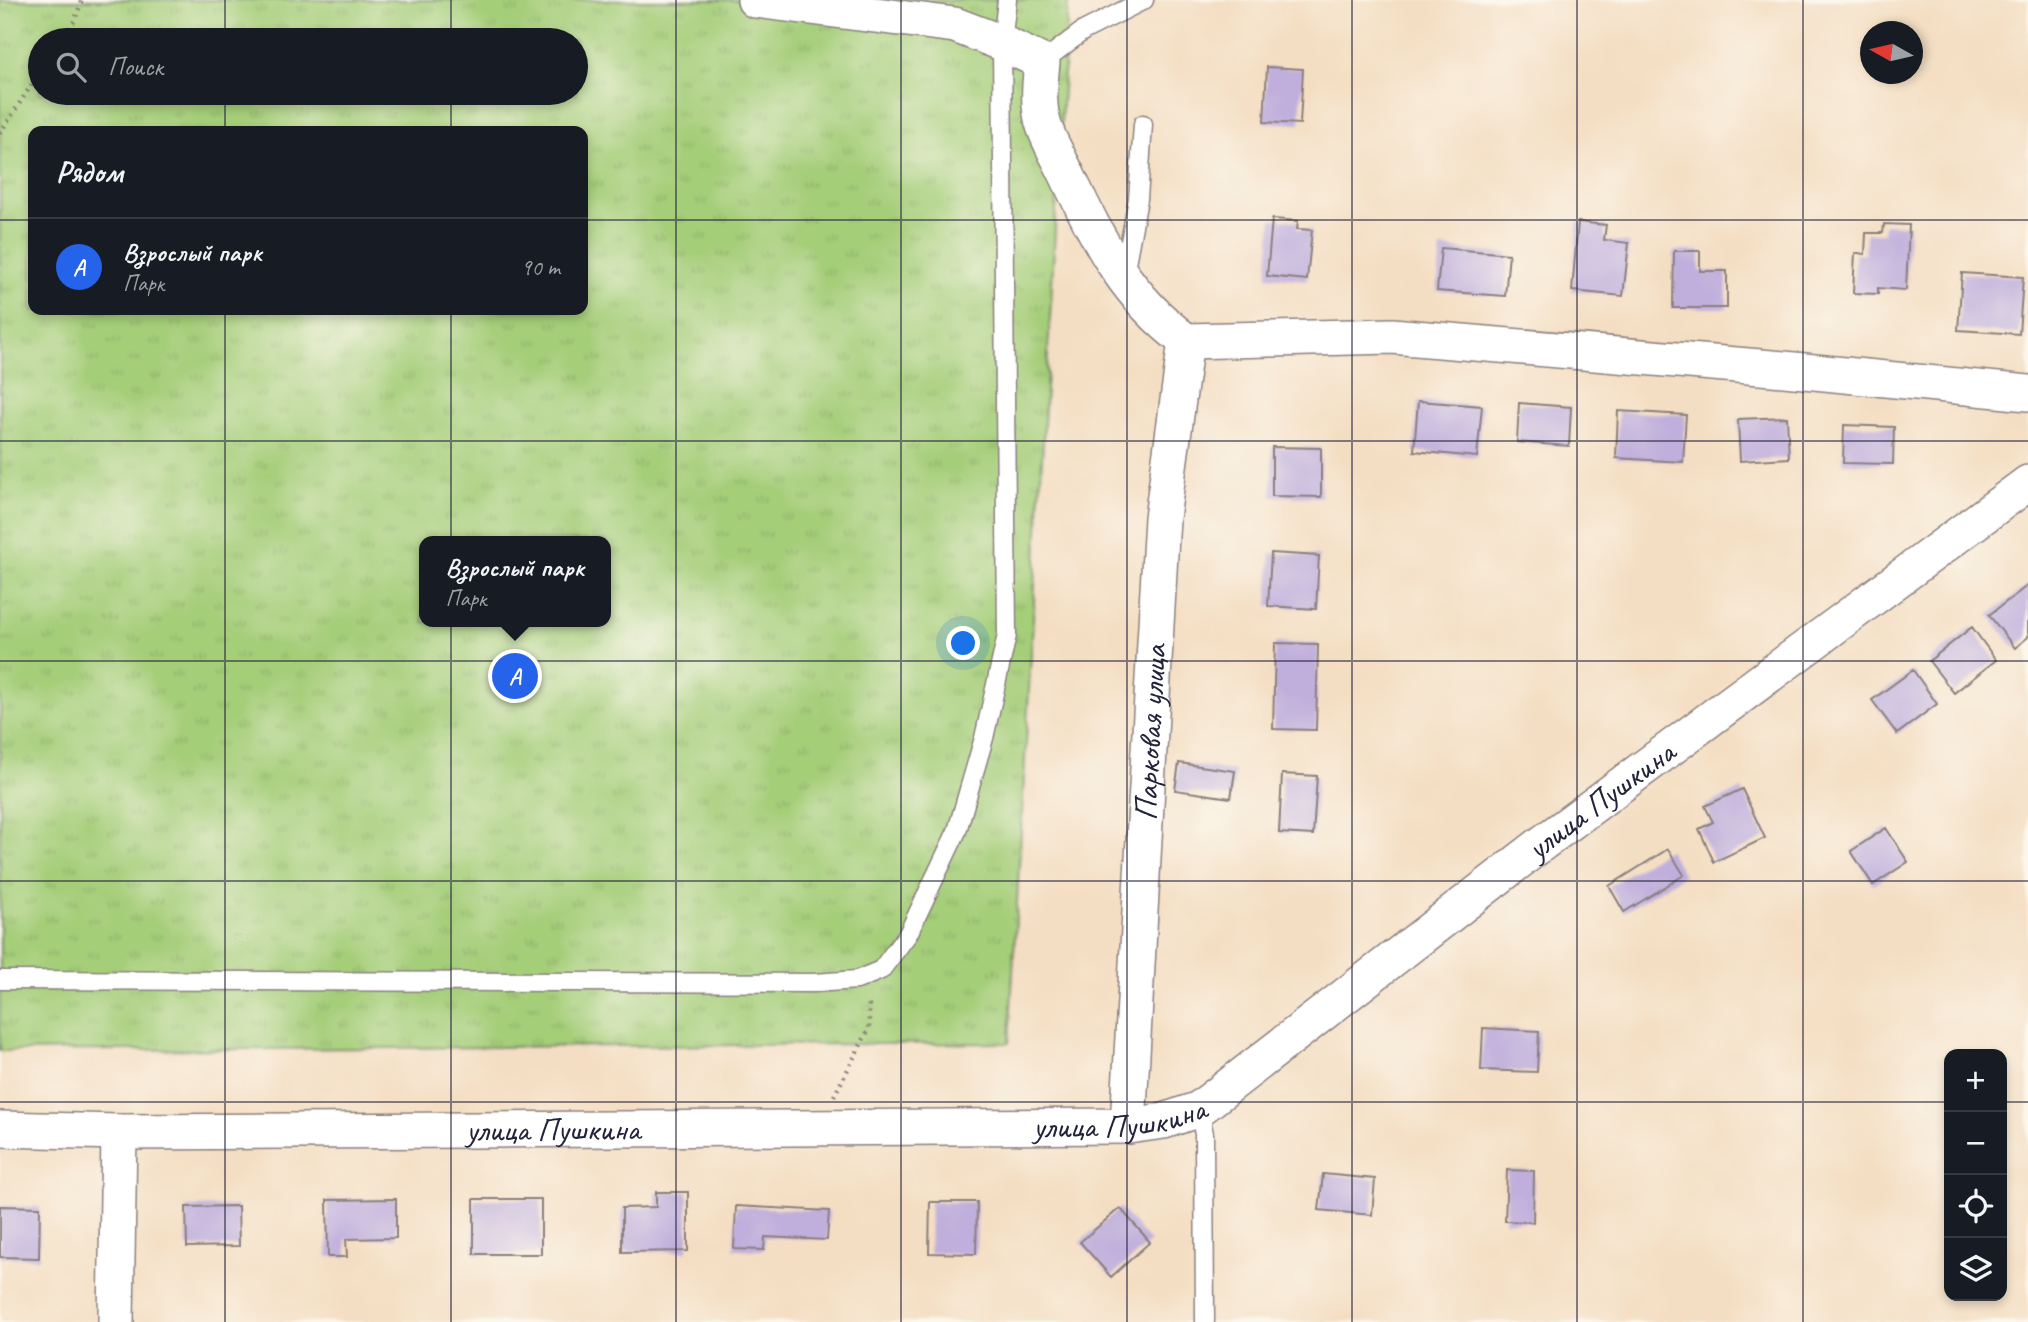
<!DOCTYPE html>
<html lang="ru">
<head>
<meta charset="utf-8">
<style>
	:root { --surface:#171b24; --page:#20242c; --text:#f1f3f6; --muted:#9ea1a6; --line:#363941; --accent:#2563eb }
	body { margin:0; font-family:Caveat,sans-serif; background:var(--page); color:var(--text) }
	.controls { position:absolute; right:21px; bottom:21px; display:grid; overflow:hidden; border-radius:14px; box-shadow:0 4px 10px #0003 }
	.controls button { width:63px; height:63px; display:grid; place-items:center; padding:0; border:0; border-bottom:2px solid var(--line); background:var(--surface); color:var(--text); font:35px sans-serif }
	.compass { position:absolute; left:1860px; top:21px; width:63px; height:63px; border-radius:50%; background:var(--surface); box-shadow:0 4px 10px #0003; rotate:278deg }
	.you { position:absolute; left:964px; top:644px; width:24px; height:24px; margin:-18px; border:5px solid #fff; border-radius:50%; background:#1a73e8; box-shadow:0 0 0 10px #1a73e833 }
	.badge { display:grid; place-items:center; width:46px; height:46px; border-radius:50%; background:var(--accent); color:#fff; font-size:23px; font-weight:700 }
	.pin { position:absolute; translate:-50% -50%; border:4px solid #fff; box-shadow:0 2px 7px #0006 }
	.popup { position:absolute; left:419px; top:536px; width:192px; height:91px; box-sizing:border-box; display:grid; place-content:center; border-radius:14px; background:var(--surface); filter:drop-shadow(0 2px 5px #0005); font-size:23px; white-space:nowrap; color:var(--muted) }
	.popup b { font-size:26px; color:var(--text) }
	.popup::after { content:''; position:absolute; left:50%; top:100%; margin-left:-14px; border:14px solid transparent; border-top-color:var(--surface) }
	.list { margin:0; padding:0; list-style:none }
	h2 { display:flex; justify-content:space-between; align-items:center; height:91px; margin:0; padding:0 28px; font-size:30px }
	h2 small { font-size:23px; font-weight:400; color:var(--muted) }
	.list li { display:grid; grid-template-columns:46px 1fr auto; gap:21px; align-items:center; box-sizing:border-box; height:98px; padding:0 28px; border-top:2px solid var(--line) }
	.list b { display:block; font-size:26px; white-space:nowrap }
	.list p { margin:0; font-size:23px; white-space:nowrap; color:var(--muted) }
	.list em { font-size:23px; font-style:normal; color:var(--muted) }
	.icon { flex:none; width:38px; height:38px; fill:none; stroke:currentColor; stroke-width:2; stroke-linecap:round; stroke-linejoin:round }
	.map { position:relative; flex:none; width:2028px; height:1322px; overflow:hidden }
	.search { position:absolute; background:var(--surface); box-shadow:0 4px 10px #0003; left:28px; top:28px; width:560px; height:77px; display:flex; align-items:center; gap:18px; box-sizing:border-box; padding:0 24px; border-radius:38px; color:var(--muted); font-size:26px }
	.panel { position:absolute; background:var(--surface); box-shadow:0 4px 10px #0003; left:28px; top:126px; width:560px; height:189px; border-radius:14px }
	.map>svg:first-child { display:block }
</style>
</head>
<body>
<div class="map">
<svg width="2028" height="1322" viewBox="0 0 2028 1322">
	<defs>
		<pattern id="park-tufts" width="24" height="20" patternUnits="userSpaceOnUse" patternTransform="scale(1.75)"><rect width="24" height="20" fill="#a5ce79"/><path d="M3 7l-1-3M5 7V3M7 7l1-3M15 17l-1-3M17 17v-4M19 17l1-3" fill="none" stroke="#8eb16a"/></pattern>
	</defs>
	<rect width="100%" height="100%" fill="#fbf7ec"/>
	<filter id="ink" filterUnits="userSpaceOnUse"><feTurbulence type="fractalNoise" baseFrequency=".0143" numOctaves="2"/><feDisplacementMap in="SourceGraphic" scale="14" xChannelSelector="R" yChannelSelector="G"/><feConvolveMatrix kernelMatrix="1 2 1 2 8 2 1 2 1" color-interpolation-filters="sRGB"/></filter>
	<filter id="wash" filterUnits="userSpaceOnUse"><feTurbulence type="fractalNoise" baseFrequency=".00686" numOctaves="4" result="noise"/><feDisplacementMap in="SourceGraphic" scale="28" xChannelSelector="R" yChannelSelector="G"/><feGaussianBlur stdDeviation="1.57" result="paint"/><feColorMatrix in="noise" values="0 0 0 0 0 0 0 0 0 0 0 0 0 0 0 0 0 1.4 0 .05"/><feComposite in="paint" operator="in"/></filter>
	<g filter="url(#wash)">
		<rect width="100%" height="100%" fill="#f4dec3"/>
		<path fill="url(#park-tufts)" stroke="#64785a" stroke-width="2" fill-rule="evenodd" d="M0 0H1068L1009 1043 0 1051ZM40 40H576V93H40ZM33 131H583V310H33ZM424 541H606V622H424Z"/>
		<g id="blocks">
			<path fill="#c0afdc" d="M1267 67 1303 69 1300 124 1264 122Z
				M1272 219 1298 221 1297 229 1312 230 1307 280 1267 276Z
				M1578 222 1606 225 1604 240 1629 243 1623 296 1572 291Z
				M1884 224 1909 225 1906 290 1878 288V294L1853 293 1855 253 1865 254 1866 233H1883Z
				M1441 248 1509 254 1505 296 1437 291Z
				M1674 251H1700V271H1727V308H1673Z
				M1962 273 2023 277 2019 334 1958 330Z
				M1418 401 1482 406 1477 457 1414 451Z
				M1519 403 1571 407 1569 446 1517 442Z
				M1618 411 1686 415 1683 462 1616 458Z
				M1787 417 1789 458 1740 461 1738 419Z
				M1844 425 1894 427 1893 464 1843 463Z
				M1272 447 1321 448V497L1272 496Z
				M1271 553 1319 556 1316 609 1268 606Z
				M2028 585V637L2015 648 1989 615Z
				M1972 627 1996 660 1954 693 1929 661Z
				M1275 643 1318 644 1316 730 1273 729Z
				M1913 670 1937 704 1897 734 1872 700Z
				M1179 763 1235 771 1231 798 1175 790Z
				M1282 774 1317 776 1313 835 1279 833Z
				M1742 789 1765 838 1714 862 1699 829 1713 822 1705 806Z
				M1886 828 1908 862 1873 885 1851 851Z
				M1668 849 1684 875 1624 912 1609 886Z
				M1483 1028 1539 1031 1537 1072 1481 1070Z
				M1507 1170 1534 1171 1533 1222 1505 1221Z
				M1323 1174 1375 1179 1372 1215 1319 1210Z
				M656 1192H688V1251L622 1252V1208L656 1207Z
				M396 1199V1238L346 1239 347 1257H328L327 1200Z
				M474 1199H541V1254H474Z
				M930 1202H977L976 1254 929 1253Z
				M0 1206 40 1207 39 1258 0 1257Z
				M238 1206 239 1246 187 1247 186 1207Z
				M736 1206 829 1211 827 1240 765 1237 764 1250 734 1249Z
				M1120 1208 1150 1242 1111 1277 1080 1242Z"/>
		</g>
	</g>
	<g filter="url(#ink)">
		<use href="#blocks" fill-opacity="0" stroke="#8b807f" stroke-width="2"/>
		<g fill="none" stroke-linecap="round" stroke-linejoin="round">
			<g stroke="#8b807f" stroke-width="21">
				<path id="lane" d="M1042 62 1083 31 1144 0
					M1124 274 1138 199 1143 124
					M0 980 814 983 857 980 881 970 908 934 957 831 984 738 1007 635 1002 43 1007 0
					M1199 1109 1204 1134 1205 1322"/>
			</g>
			<g stroke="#8b807f" stroke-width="38">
				<g id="street">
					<path d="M755 0 955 25 1002 43 1042 62C1040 83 1037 105 1044 126 1050 144 1061 161 1069 179 1101 245 1126 296 1186 341L1392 336 1784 369 2028 393"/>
					<path id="s1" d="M1128 1126 1162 518 1186 341"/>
					<path id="s2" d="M0 1129 119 1132 1128 1126 1164 1121 1199 1109 1540 845 2028 483"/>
					<path d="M116 1322 119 1132"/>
				</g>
			</g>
			<path stroke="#8b807f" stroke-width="4.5" stroke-dasharray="2 5" stroke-linecap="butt" d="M61 40 75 20 82 0
				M0 133 40 72
				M834 1096 869 1029V1001"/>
			<use href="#lane" stroke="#fff" stroke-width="18"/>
			<use href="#street" stroke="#fff" stroke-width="35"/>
		</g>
	</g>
	<path fill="none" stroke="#22223b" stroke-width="2" stroke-opacity="0.55" d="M225 0V40M451 0V40M676 0V1322M901 0V1322M1127 0V1322M1352 0V1322M1577 0V1322M1803 0V1322M225 93V131M451 93V131M0 220H33M583 220H2028M225 310V1322M451 310V1322M0 441H2028M0 661H2028M0 881H2028M0 1102H1949M2002 1102H2028"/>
	<g text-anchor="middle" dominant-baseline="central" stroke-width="6" stroke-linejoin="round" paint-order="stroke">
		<g font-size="33" fill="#22223b" stroke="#fbf7ec">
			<text stroke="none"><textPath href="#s1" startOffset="394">Парковая улица</textPath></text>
			<text stroke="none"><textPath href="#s2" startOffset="1708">улица Пушкина</textPath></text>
			<text stroke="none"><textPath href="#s2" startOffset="1120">улица Пушкина</textPath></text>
			<text stroke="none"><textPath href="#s2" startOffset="553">улица Пушкина</textPath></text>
		</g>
	</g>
</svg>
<div class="controls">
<button>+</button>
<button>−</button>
<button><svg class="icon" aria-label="locate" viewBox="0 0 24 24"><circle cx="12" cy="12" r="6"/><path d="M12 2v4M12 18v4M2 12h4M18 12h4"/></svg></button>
<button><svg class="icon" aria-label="layers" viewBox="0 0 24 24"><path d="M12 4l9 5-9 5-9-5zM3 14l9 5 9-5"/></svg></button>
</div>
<svg class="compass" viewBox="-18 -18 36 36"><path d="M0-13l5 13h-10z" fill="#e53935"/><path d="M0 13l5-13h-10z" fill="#9ea1a6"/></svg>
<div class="you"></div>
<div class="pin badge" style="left:515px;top:676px">A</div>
<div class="popup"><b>Взрослый парк</b>Парк</div>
<div class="search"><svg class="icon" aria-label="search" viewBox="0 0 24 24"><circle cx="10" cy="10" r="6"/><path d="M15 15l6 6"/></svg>Поиск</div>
<section class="panel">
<h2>Рядом<small></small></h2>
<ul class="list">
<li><span class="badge">A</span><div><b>Взрослый парк</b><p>Парк</p></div><em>90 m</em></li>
</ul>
</section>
</div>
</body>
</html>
